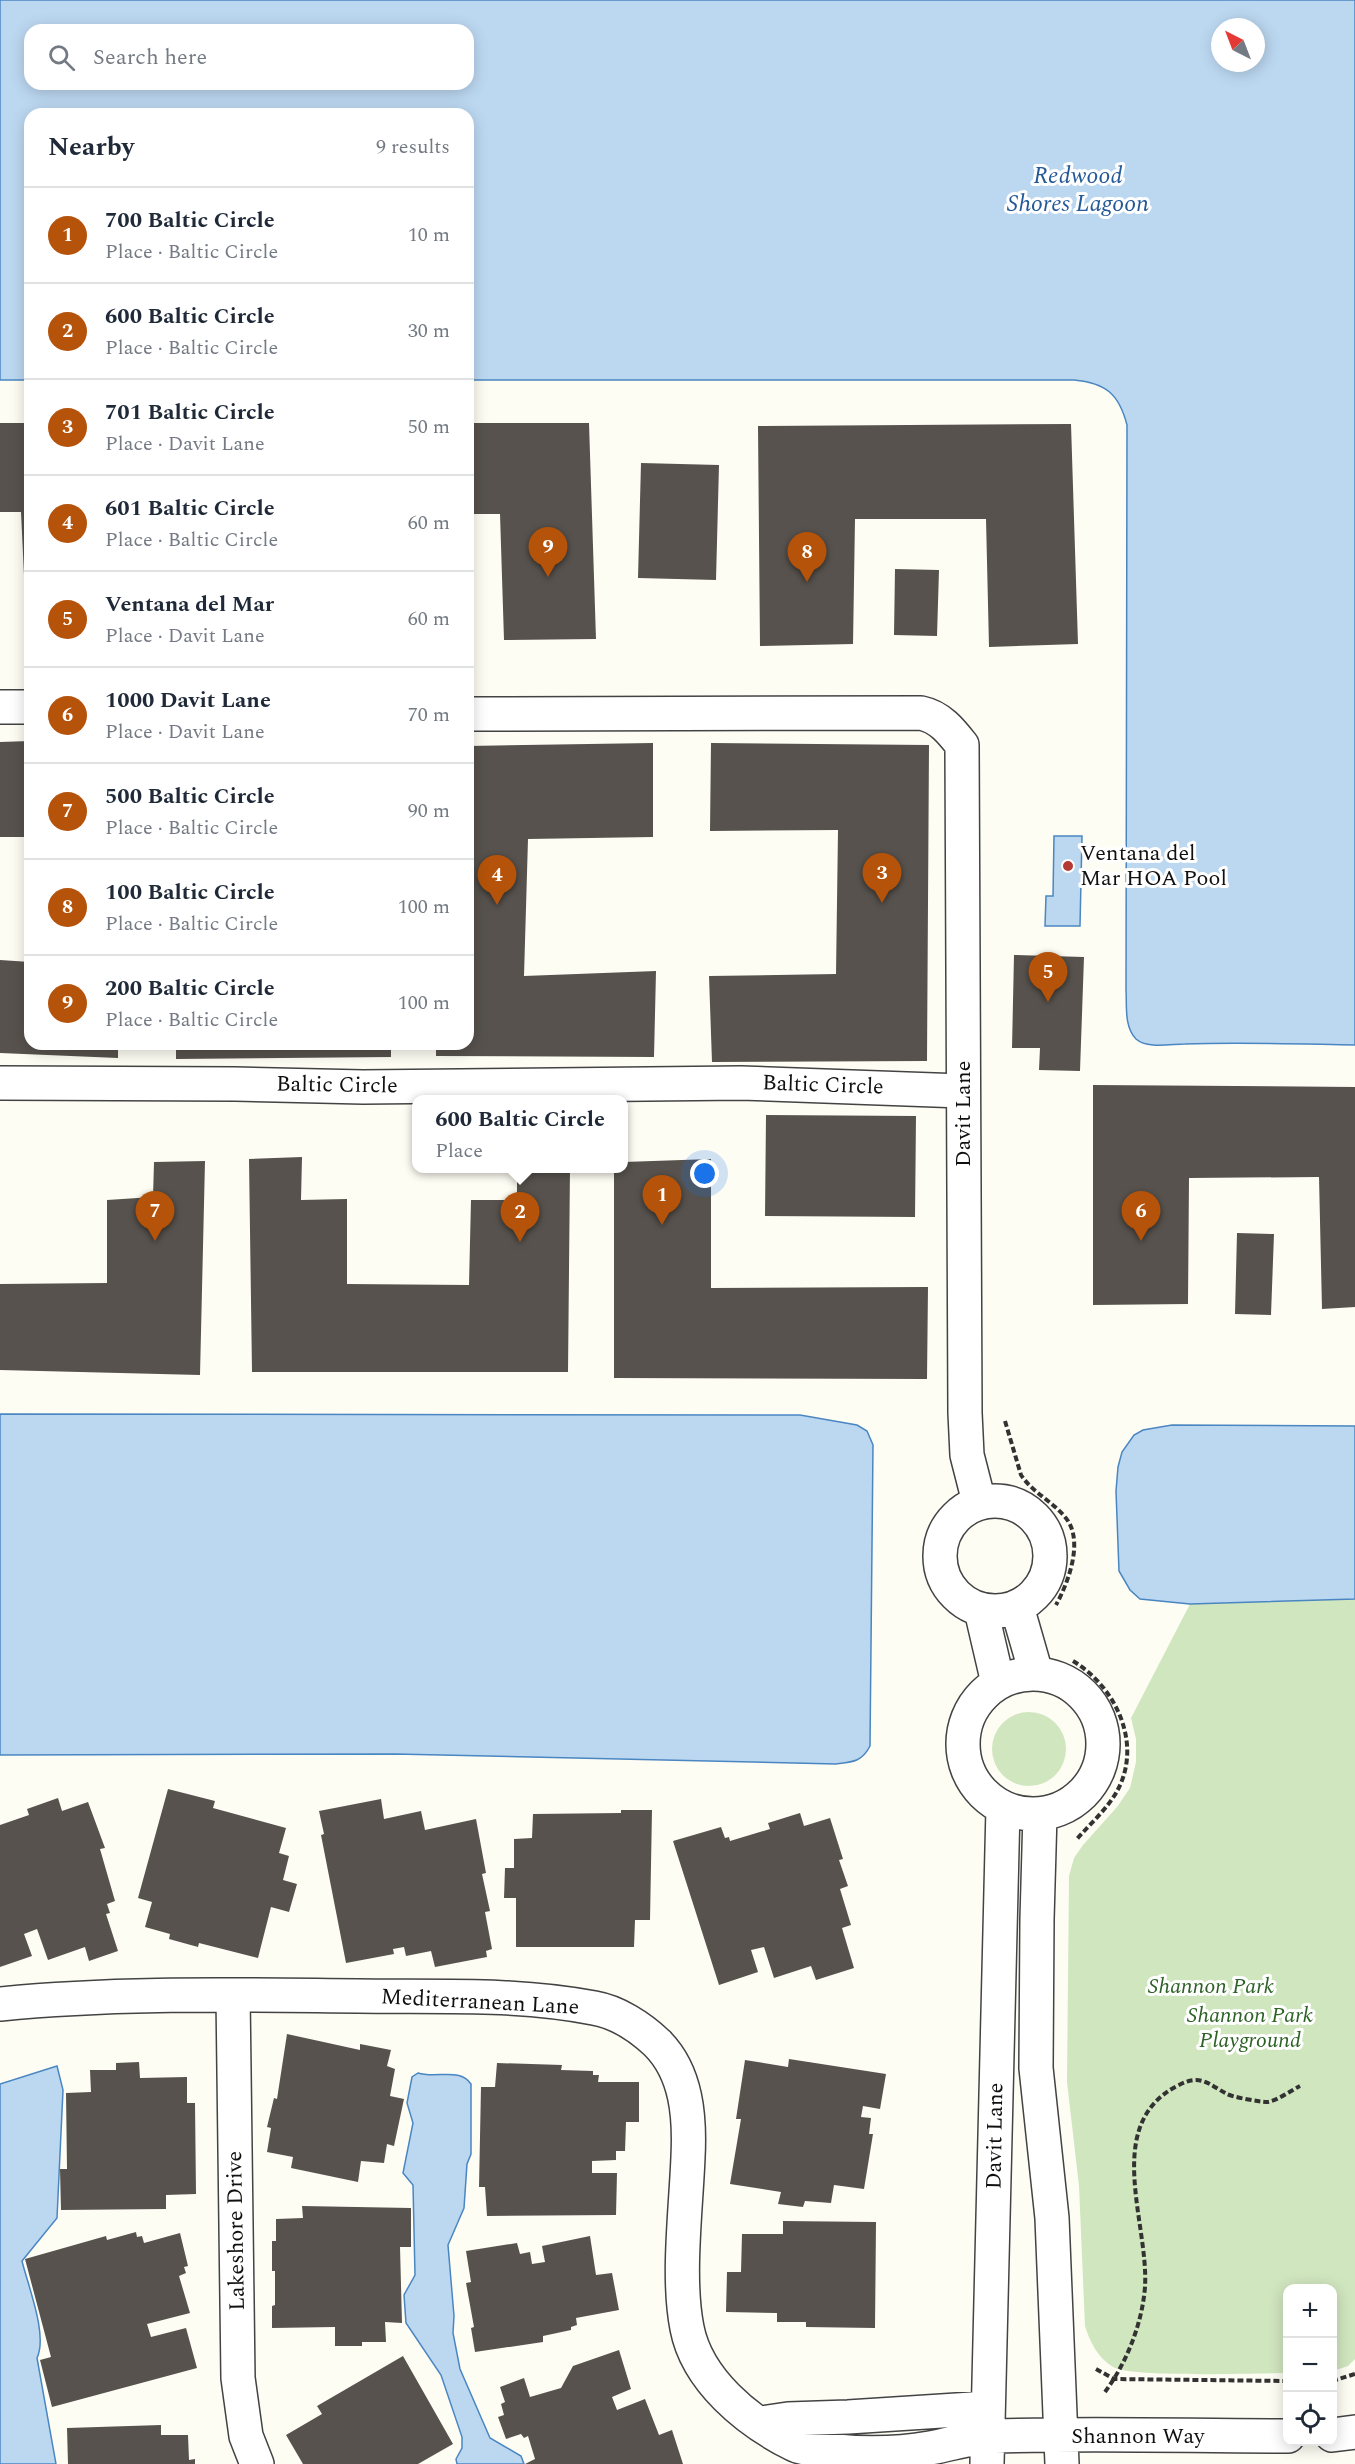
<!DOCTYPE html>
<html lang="en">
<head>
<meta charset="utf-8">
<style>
	:root { --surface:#fff; --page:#f6f6f7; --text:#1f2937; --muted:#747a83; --line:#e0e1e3; --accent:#b45309 }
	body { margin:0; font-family:Spectral,serif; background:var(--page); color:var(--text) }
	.controls { position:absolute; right:18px; bottom:18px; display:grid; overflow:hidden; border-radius:12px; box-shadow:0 3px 15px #0003 }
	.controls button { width:54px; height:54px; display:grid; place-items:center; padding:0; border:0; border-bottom:2px solid var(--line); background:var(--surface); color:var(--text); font:30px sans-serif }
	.compass { position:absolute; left:1211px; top:18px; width:54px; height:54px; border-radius:50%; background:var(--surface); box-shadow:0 3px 15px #0003; rotate:318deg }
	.you { position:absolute; left:705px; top:1174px; width:21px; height:21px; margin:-15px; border:4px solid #fff; border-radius:50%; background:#1a73e8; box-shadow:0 0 0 9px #1a73e833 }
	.badge { display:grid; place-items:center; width:39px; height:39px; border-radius:50%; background:var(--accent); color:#fff; font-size:20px; font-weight:700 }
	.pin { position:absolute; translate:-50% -50px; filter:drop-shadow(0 2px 3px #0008) }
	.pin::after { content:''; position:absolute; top:32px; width:21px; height:18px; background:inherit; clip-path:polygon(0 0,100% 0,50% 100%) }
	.popup { position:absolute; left:412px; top:1095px; width:216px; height:78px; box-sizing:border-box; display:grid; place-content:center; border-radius:12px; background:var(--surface); filter:drop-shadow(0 2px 4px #0005); font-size:20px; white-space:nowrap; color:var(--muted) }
	.popup b { font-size:22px; color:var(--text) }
	.popup::after { content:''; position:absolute; left:50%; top:100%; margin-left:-12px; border:12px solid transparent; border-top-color:var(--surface) }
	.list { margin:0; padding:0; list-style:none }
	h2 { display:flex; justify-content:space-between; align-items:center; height:78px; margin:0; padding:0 24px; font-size:26px }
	h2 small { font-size:20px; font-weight:400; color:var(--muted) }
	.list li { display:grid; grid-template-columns:39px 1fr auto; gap:18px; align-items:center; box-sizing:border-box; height:96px; padding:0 24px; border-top:2px solid var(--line) }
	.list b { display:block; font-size:22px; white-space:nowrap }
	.list p { margin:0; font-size:20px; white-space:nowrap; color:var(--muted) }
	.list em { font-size:20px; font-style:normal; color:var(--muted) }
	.icon { flex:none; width:33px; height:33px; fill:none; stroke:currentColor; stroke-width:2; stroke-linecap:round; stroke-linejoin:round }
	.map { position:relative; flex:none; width:1355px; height:2464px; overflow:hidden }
	.search { position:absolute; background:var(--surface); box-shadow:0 3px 15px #0003; left:24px; top:24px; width:450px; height:66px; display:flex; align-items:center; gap:15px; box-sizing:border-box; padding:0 21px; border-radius:18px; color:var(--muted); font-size:22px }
	.panel { position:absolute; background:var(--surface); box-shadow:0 3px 15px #0003; left:24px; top:108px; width:450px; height:942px; border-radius:18px }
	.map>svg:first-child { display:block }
</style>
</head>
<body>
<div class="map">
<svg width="1355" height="2464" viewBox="0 0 1355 2464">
	<rect width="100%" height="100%" fill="#fefdf4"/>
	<path fill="#d0e6bf" d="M1355 1599V2359L1348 2366 1333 2371 1332 2288H1288L1287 2373C1258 2373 1131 2378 1113 2367 1097 2357 1090 2342 1085 2326L1079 2186 1067 2082 1069 1876 1074 1858 1083 1845 1117 1807 1130 1788 1136 1762V1739L1131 1718 1190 1604Z
		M992 1749a37 37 0 1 1 74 0a37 37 0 1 1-74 0Z"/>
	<path fill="#bcd8f1" stroke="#4a86c1" stroke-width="1.5" fill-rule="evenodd" d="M0 0H1355V1045C1298 1044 1242 1042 1185 1044 1171 1044 1147 1049 1136 1039 1124 1027 1127 1006 1126 990L1127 425C1119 394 1106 383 1074 380H468V114H30V380H0ZM1220 27H1256V63H1220ZM30 30H468V84H30Z
		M1054 836H1082L1080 926H1045L1046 896H1053Z
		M0 1414 800 1415 857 1425 867 1431 873 1445 870 1746C862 1762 852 1762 836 1764L395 1754 0 1755Z
		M1172 1425 1355 1426V1599L1190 1604 1140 1599 1130 1590 1119 1571 1116 1491 1118 1467 1122 1452 1134 1435 1143 1430Z
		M57 2066 63 2090 57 2218 22 2261C28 2286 48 2335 37 2358L56 2464H0V2084Z
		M418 2073C436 2079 460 2067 471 2084V2154L467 2164 464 2208 448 2245 454 2316 453 2333 460 2369 490 2438 521 2456 524 2464H457L456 2459 462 2448V2437L441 2375 406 2323 404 2295 415 2275 413 2185 403 2173 413 2123 407 2103 412 2077Z"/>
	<path fill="#57524d" d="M0 423H30V638H27L21 512H0Z
		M468 423H589L596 639 504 640 500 514H468Z
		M1071 424 1078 644 989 647 986 519H855L853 644 760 646 758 426Z
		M641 463 719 465 716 580 638 578Z
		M895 569 939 570 937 636 894 635Z
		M30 741V837H0V742Z
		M653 743V837L528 839 524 976 656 971 654 1057 436 1056V1044H468V746Z
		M711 743 929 745 927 1061 712 1062 709 976 836 974 838 830 710 831Z
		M1014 955 1084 957 1080 1071 1039 1070 1040 1048H1012Z
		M0 960 30 962V1044H118V1058L0 1053Z
		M176 1044H391V1057L176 1059Z
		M1093 1085 1355 1087V1307L1322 1309 1319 1177 1189 1178 1188 1304 1093 1305Z
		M766 1115 916 1116 915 1217 765 1216Z
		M302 1157 301 1200 347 1199V1284L469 1285 471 1200H517V1168H570L568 1372H252L249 1159Z
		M711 1159V1288L928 1287 927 1379 614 1378V1168H624V1162Z
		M205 1161 200 1375 0 1370V1284L107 1283V1200L153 1197 154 1162Z
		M1237 1233 1274 1234 1271 1315 1235 1314Z
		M168 1789 215 1801 213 1808 286 1828 279 1853 289 1856 283 1880 297 1884 289 1912 271 1907 258 1958 199 1943 198 1947 169 1939 170 1934 145 1927 152 1902 138 1898Z
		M58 1798 62 1811 88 1802 105 1848 100 1849 115 1901 107 1904 110 1913 106 1914 118 1951 89 1961 85 1947 48 1960 37 1929 24 1934 32 1956 0 1967V1825L29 1815 27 1809Z
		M381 1799 384 1819 421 1811 425 1830 476 1819 486 1873 482 1874 490 1911 485 1912 492 1949 486 1951 487 1957 435 1967 431 1951 406 1956 404 1947 393 1949 394 1954 346 1963 321 1835 324 1834 319 1811Z
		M621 1810H652L650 1920H635L634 1947H516V1898H504L505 1868H514V1839L532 1838 533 1814 621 1813Z
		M800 1813 804 1826 830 1818 843 1859 839 1860 848 1886 840 1889 851 1925 842 1928 854 1968 816 1980 811 1966 774 1978 764 1947 751 1950 758 1972 719 1985 673 1841 721 1827 725 1838 729 1837 730 1841 770 1829 768 1823Z
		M287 2034 360 2050V2044L391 2050 387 2066 395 2069 390 2096 404 2099 394 2146 387 2144 384 2163 361 2161 358 2182 291 2168 293 2157 267 2152 271 2128 267 2127 274 2098 277 2099Z
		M789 2059 886 2074 880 2109 863 2106 861 2117 871 2118 869 2134H873L864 2189 834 2185 831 2203 805 2201 803 2207 778 2204 781 2192 730 2184 741 2119H736L745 2060 788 2067Z
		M139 2062 140 2078 187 2077V2103H195L196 2194 166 2195V2209L61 2210 60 2169H67L66 2093 91 2092 90 2070H116V2063Z
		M497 2063 562 2065 561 2070 593 2071V2075H599L598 2082H639V2122H626L625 2151H616V2160L592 2161V2173H617L616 2215 487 2216 485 2187H479L481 2087H495Z
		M302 2206 411 2208V2247H400L402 2323 385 2322 386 2342H362V2346H335V2327L272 2328V2306L275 2305V2271H272V2241H276V2219L303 2218Z
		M783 2221 876 2222 875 2328 806 2327V2322H777V2313L726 2312 727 2272H741L742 2234H783Z
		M136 2232 137 2237 142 2236 144 2243 180 2233 188 2266 184 2267 186 2273 179 2276 190 2313 147 2324 151 2337 186 2328 197 2368 52 2407 40 2360 51 2357 25 2259 106 2236 107 2240Z
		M590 2236 596 2275 612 2273 619 2310 576 2318 577 2325 571 2327V2330L543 2336V2342L475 2352 471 2328 474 2327 466 2283 471 2282 466 2251 517 2243 520 2254 530 2252 532 2264 545 2262 542 2246Z
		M619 2350 631 2389 612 2397 617 2410 645 2399 659 2435 672 2430 683 2464H525L535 2459 528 2436 524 2438 521 2434 506 2439 498 2417 504 2415 501 2404 505 2402 500 2387 524 2378 530 2397 561 2388 573 2366Z
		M403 2356 453 2444 418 2464H303L286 2435 322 2414 317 2406Z
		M161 2425V2435H188L189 2460 195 2459V2464H68L67 2428Z"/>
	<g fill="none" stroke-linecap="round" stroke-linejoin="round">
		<g stroke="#434343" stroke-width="36">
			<path id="minor" d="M0 707H30
				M468 714 921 713C940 717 951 731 962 745L965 1413 967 1455 979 1502
				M0 1083 235 1084 363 1087 741 1083 962 1091
				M940 1556a55 55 0 1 1 110 0a55 55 0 1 1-110 0Z
				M1017 1607 1036 1673
				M981 1610 998 1683
				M963 1744a70 70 0 1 1 140 0a70 70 0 1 1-140 0Z
				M1040 1814 1037 1919 1036 2068 1052 2218 1062 2464
				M233 1995 238 2378 246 2436 257 2464
				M0 2004C119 1992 239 1995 358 1996 436 1997 517 1993 594 2008 617 2012 640 2027 657 2043 687 2073 690 2117 688 2157 686 2209 677 2278 687 2328 697 2380 747 2421 793 2444 802 2449 815 2449 825 2450 860 2454 896 2454 930 2448 952 2444 973 2437 994 2436 1092 2433 1190 2436 1288 2436
				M761 2423 788 2419 848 2417 988 2408
				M1332 2435 1355 2432
				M987 2464 1003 1808"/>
		</g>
		<path stroke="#323232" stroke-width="4" stroke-dasharray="6 3" stroke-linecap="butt" d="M1005 1421 1021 1475C1033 1493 1052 1501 1065 1517 1085 1540 1068 1583 1056 1605
			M1073 1661C1116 1687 1144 1745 1116 1793 1106 1810 1090 1824 1077 1839
			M1096 2369 1114 2379 1288 2381
			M1332 2381 1355 2374
			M1105 2392C1127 2362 1142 2324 1145 2287 1149 2223 1102 2125 1177 2086 1201 2073 1208 2084 1227 2094 1232 2097 1260 2102 1267 2102 1277 2101 1290 2091 1300 2086"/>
		<use href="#minor" stroke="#fff" stroke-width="33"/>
	</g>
	<circle fill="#b43a34" stroke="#fff" stroke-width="2" cx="1068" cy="866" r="6"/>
	<g text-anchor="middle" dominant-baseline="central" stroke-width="6" stroke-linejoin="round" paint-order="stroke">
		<g font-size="22" fill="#101010" stroke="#fff" text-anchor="start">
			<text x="1080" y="853">Ventana del<tspan x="1080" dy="25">Mar HOA Pool</tspan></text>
		</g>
		<g font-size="22" fill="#101010" stroke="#fff">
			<text transform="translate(337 1085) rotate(1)">Baltic Circle</text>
			<text transform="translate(823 1085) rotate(2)">Baltic Circle</text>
			<text transform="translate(963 1114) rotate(-90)">Davit Lane</text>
			<text transform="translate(480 2002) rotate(3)">Mediterranean Lane</text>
			<text transform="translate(995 2136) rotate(-89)">Davit Lane</text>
			<text transform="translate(236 2231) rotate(-91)">Lakeshore Drive</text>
			<text x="1138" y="2436">Shannon Way</text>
		</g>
		<g font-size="22" font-style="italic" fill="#2c6225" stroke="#fff">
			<text x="1211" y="1986">Shannon Park</text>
			<text x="1250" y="2015">Shannon Park<tspan x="1250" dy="25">Playground</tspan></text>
		</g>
		<g font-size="24" font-style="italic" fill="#245997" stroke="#fff">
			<text x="1078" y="176">Redwood<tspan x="1078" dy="28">Shores Lagoon</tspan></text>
		</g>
	</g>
</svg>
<div class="controls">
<button>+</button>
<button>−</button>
<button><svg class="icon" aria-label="locate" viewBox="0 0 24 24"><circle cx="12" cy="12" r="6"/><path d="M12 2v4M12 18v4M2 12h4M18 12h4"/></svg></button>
</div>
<svg class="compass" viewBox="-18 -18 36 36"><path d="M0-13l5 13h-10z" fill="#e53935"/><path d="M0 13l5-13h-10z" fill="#747a83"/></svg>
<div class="you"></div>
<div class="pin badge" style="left:662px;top:1225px">1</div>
<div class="pin badge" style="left:520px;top:1242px">2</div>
<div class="popup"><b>600 Baltic Circle</b>Place</div>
<div class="pin badge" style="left:882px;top:903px">3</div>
<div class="pin badge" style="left:497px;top:905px">4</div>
<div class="pin badge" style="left:1048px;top:1002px">5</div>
<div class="pin badge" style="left:1141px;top:1241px">6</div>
<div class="pin badge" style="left:155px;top:1241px">7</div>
<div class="pin badge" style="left:807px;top:582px">8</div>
<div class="pin badge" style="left:548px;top:577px">9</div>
<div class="search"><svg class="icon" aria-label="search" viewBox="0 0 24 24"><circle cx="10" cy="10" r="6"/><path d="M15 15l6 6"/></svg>Search here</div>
<section class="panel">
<h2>Nearby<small>9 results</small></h2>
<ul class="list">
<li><span class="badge">1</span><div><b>700 Baltic Circle</b><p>Place · Baltic Circle</p></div><em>10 m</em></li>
<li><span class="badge">2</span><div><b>600 Baltic Circle</b><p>Place · Baltic Circle</p></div><em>30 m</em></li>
<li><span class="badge">3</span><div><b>701 Baltic Circle</b><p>Place · Davit Lane</p></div><em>50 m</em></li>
<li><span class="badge">4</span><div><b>601 Baltic Circle</b><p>Place · Baltic Circle</p></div><em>60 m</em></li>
<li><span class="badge">5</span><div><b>Ventana del Mar</b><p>Place · Davit Lane</p></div><em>60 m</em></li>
<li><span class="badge">6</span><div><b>1000 Davit Lane</b><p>Place · Davit Lane</p></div><em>70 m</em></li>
<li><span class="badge">7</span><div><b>500 Baltic Circle</b><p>Place · Baltic Circle</p></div><em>90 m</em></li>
<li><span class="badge">8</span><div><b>100 Baltic Circle</b><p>Place · Baltic Circle</p></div><em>100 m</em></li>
<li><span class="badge">9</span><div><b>200 Baltic Circle</b><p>Place · Baltic Circle</p></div><em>100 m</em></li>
</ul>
</section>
</div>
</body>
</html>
